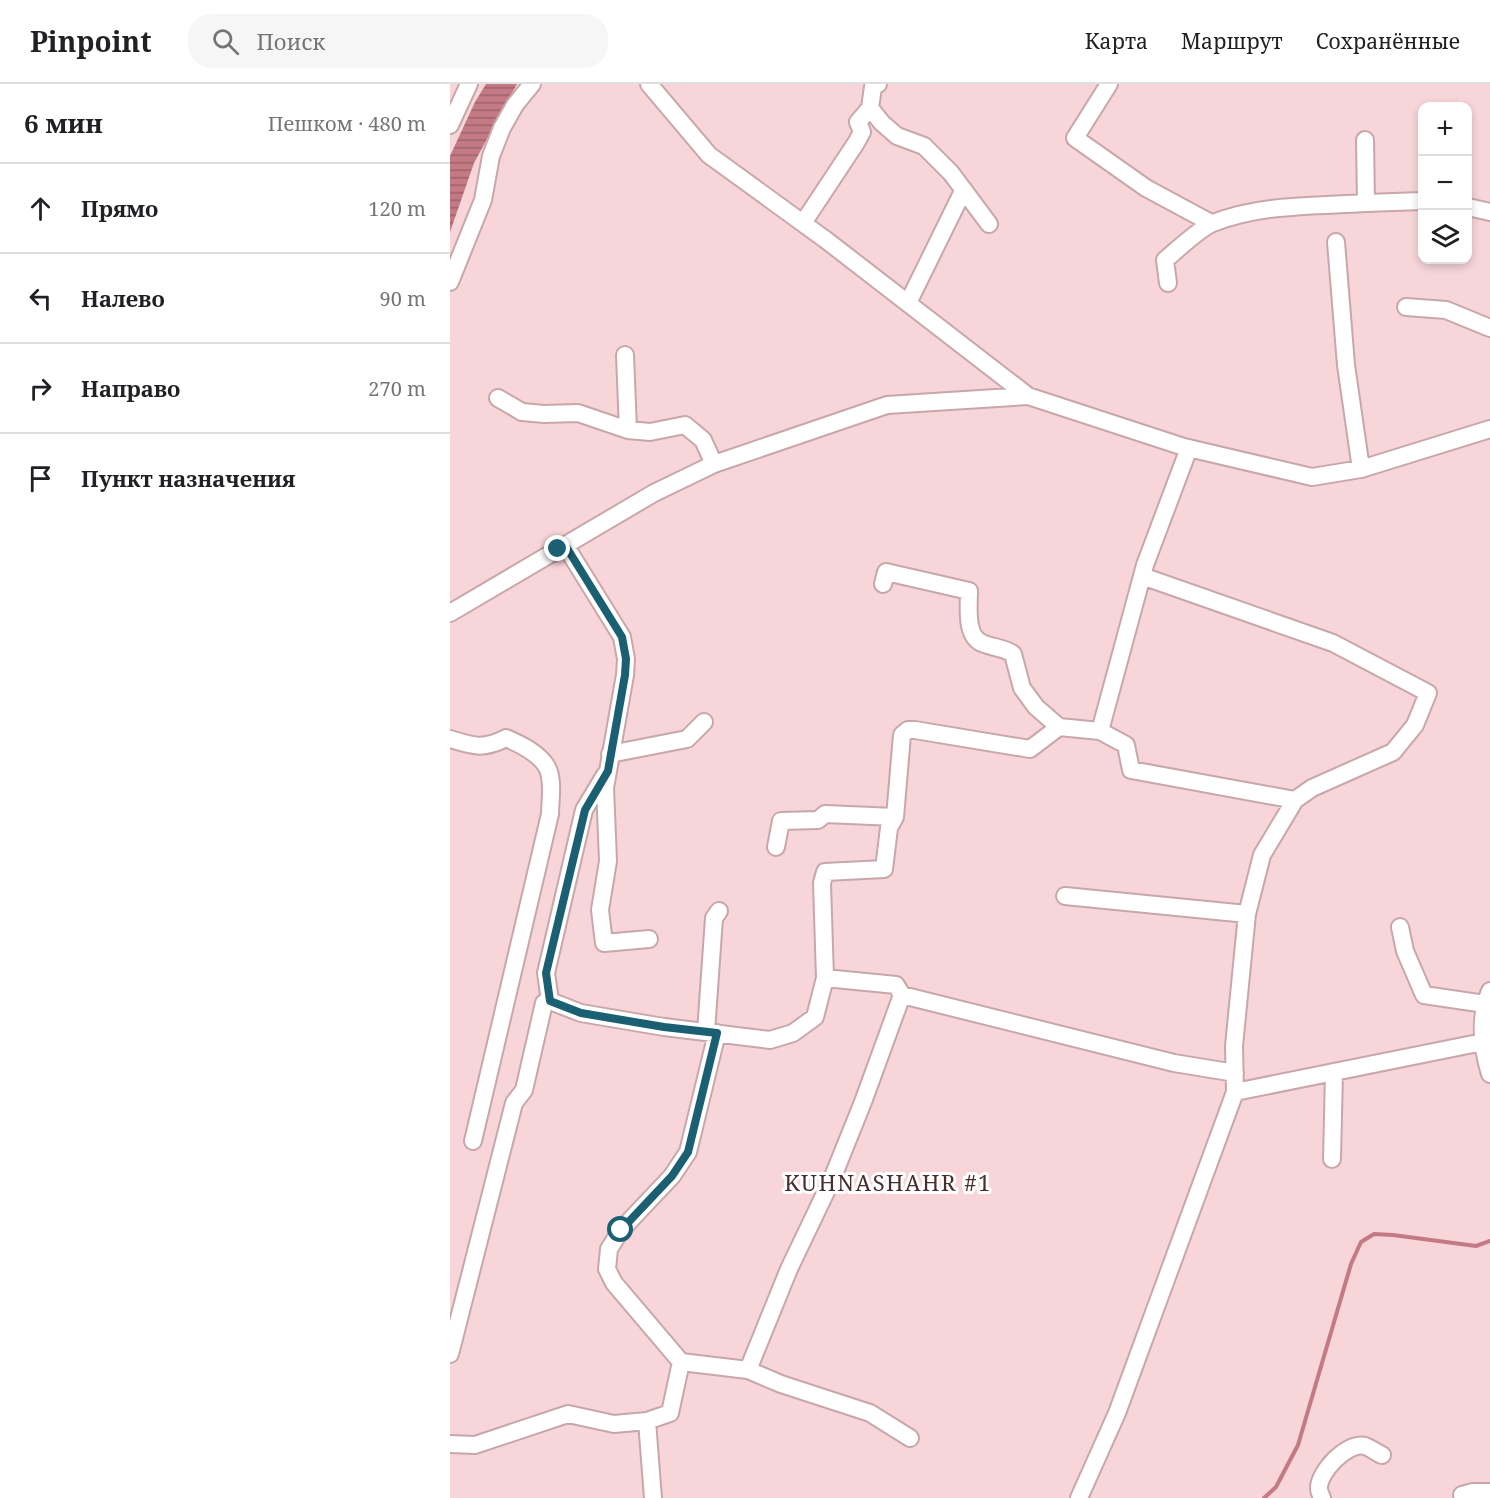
<!DOCTYPE html>
<html lang="ru">
<head>
<meta charset="utf-8">
<style>
	:root { --surface:#fff; --page:#f6f6f6; --text:#202124; --muted:#757577; --line:#e0e0e0 }
	body { margin:0; font-family:"Noto Serif",serif; background:var(--page); color:var(--text) }
	.controls { position:absolute; right:18px; top:18px; display:grid; overflow:hidden; border-radius:12px; box-shadow:0 3px 9px #0003 }
	.controls button { width:54px; height:54px; display:grid; place-items:center; padding:0; border:0; border-bottom:2px solid var(--line); background:var(--surface); color:var(--text); font:30px sans-serif }
	.stop { position:absolute; width:18px; height:18px; margin:-14px; border:4px solid #1b5f72; border-radius:50%; background:#fff }
	.stop.end { background:#1b5f72; border-color:#fff; box-shadow:0 2px 6px #0008 }
	.list { margin:0; padding:0; list-style:none }
	h2 { display:flex; justify-content:space-between; align-items:center; height:78px; margin:0; padding:0 24px; font-size:26px }
	h2 small { font-size:20px; font-weight:400; color:var(--muted) }
	.list li { display:grid; grid-template-columns:39px 1fr auto; gap:18px; align-items:center; box-sizing:border-box; height:90px; padding:0 24px; border-top:2px solid var(--line) }
	.list b { display:block; font-size:22px; white-space:nowrap }
	.list em { font-size:20px; font-style:normal; color:var(--muted) }
	.icon { flex:none; width:33px; height:33px; fill:none; stroke:currentColor; stroke-width:2; stroke-linecap:round; stroke-linejoin:round }
	.map { position:relative; flex:none; width:1040px; height:1414px; overflow:hidden }
	header { display:flex; align-items:center; gap:36px; box-sizing:border-box; height:84px; padding:0 30px; background:var(--surface); border-bottom:2px solid var(--line) }
	header strong { font-size:28px }
	nav { display:flex; gap:33px; margin-inline-start:auto; font-size:21px }
	.search { width:420px; height:54px; background:var(--page); display:flex; align-items:center; gap:15px; box-sizing:border-box; padding:0 21px; border-radius:24px; color:var(--muted); font-size:22px }
	main { display:flex }
	aside { flex:1; background:var(--surface) }
	.map>svg:first-child { display:block }
</style>
</head>
<body>
<header>
<strong>Pinpoint</strong>
<div class="search"><svg class="icon" aria-label="search" viewBox="0 0 24 24"><circle cx="10" cy="10" r="6"/><path d="M15 15l6 6"/></svg>Поиск</div>
<nav><a>Карта</a><a>Маршрут</a><a>Сохранённые</a></nav>
</header>
<main>
<aside>
<h2>6 мин<small>Пешком · 480 m</small></h2>
<ul class="list">
<li><svg class="icon" aria-label="ahead" viewBox="0 0 24 24"><path d="M12 20V5M6 11l6-6 6 6"/></svg><div><b>Прямо</b></div><em>120 m</em></li>
<li><svg class="icon" aria-label="left" viewBox="0 0 24 24"><path d="M17 20v-9H6M10 6l-5 5 5 5"/></svg><div><b>Налево</b></div><em>90 m</em></li>
<li><svg class="icon" aria-label="right" viewBox="0 0 24 24"><path d="M7 20v-9h11M14 6l5 5-5 5"/></svg><div><b>Направо</b></div><em>270 m</em></li>
<li><svg class="icon" aria-label="arrive" viewBox="0 0 24 24"><path d="M6 21V4h12l-3 4 3 4H6"/></svg><div><b>Пункт назначения</b></div></li>
</ul>
</aside>
<div class="map">
<svg width="1040" height="1414" viewBox="0 0 1040 1414">
	<defs>
		<pattern id="water-rules" width="6" height="5" patternUnits="userSpaceOnUse" patternTransform="scale(1.5)"><rect width="6" height="5" fill="#c37a84"/><path d="M0 2.5h6" fill="none" stroke="#9e636b"/></pattern>
	</defs>
	<rect width="100%" height="100%" fill="#f7d5d9"/>
	<path fill="url(#water-rules)" d="M36 0H67L24 79 0 148V72L25 18Z"/>
	<g fill="none" stroke-linecap="round" stroke-linejoin="round">
		<path stroke="#c37a84" stroke-width="4" d="M814 1414 826 1403 848 1361 901 1180 911 1158 924 1150 943 1151 1026 1162 1040 1157"/>
		<g stroke="#c8a7ab" stroke-width="20">
			<path id="minor" d="M199 0 259 71 376 156 578 312
				M659 0 625 54 696 104 761 139
				M420 24 423 3 428 0
				M0 41 19 0
				M915 56 916 119 972 117
				M1018 123 1040 128
				M353 139 406 59 412 48 408 38 420 24 432 39 447 52 474 62 501 89 539 140
				M886 158 896 281 911 385
				M0 198 33 116 41 72 52 44 65 21 82 0
				M718 199 715 176C727 166 750 144 763 139 811 120 866 122 916 119
				M458 219 513 107
				M956 223 996 226 1040 244
				M175 271 178 346
				M48 314 72 328 94 330 128 329 178 346 200 348 235 341 253 356 264 380
				M115 461 172 553 176 575 175 591 155 704 158 777 150 826 154 859 199 855
				M433 500 436 488 519 507C519 522 515 552 532 559 543 564 553 563 563 570L572 604 586 623 609 643
				M0 529 204 409 264 380 437 321 578 312 734 363 862 393 911 385 1040 345
				M650 647 695 481 739 364
				M0 655C23 662 33 666 56 654 70 660 89 669 97 683 104 696 100 717 100 730L23 1057
				M160 670 237 655 254 638
				M326 763 331 737 368 736 375 730 445 733
				M615 812 797 830
				M950 843 955 867 974 911 1035 920
				M375 894 446 901 452 911 724 979 785 989
				M1040 907C1029 933 1032 964 1040 990
				M100 917 96 889 134 726 155 691
				M256 948 264 834 269 827
				M267 949 238 1068 222 1092 171 1146 159 1165 157 1185 164 1199 231 1278 298 1286 331 1300 420 1329 460 1354
				M785 1008 1033 958
				M882 1075 884 989
				M0 1270 64 1019 74 1006 94 919 100 917 131 929 214 943 320 956 343 949 365 933 375 894 372 799 375 788 434 785 439 744 445 733 452 651 458 646H465L580 665 609 643 650 647 676 661 681 686 845 716
				M298 1286 339 1185 382 1095 413 1018 452 911
				M197 1337 203 1414
				M0 1360 25 1361 118 1330 164 1340 197 1337 220 1329 231 1278
				M1012 1411 1023 1408H1040
				M629 1414 667 1329 785 1008 784 962 797 830 812 771 845 716 862 704 943 668 965 641 978 609 883 559 692 492
				M872 1414C871 1411 869 1408 869 1405 868 1388 898 1357 915 1362 921 1364 927 1369 932 1371"/>
		</g>
		<use href="#minor" stroke="#fff" stroke-width="16"/>
	</g>
	<g fill="none" stroke-linecap="round" stroke-linejoin="round">
		<path stroke="#1b5f72" stroke-width="8" d="M108 465 115 461 172 553 176 575 175 591 158 687 135 726 96 889 100 917 131 929 214 943 267 949 238 1068 222 1092 171 1146"/>
	</g>
	<g text-anchor="middle" dominant-baseline="central" stroke-width="6" stroke-linejoin="round" paint-order="stroke">
		<g font-size="22" letter-spacing="1.5" fill="#482e32" stroke="#fff">
			<text x="438" y="1098">KUHNASHAHR #1</text>
		</g>
	</g>
</svg>
<div class="controls">
<button>+</button>
<button>−</button>
<button><svg class="icon" aria-label="layers" viewBox="0 0 24 24"><path d="M12 4l9 5-9 5-9-5zM3 14l9 5 9-5"/></svg></button>
</div>
<div class="stop" style="left:171px;top:1146px"></div>
<div class="stop end" style="left:108px;top:465px"></div>
</div>
</main>
</body>
</html>
